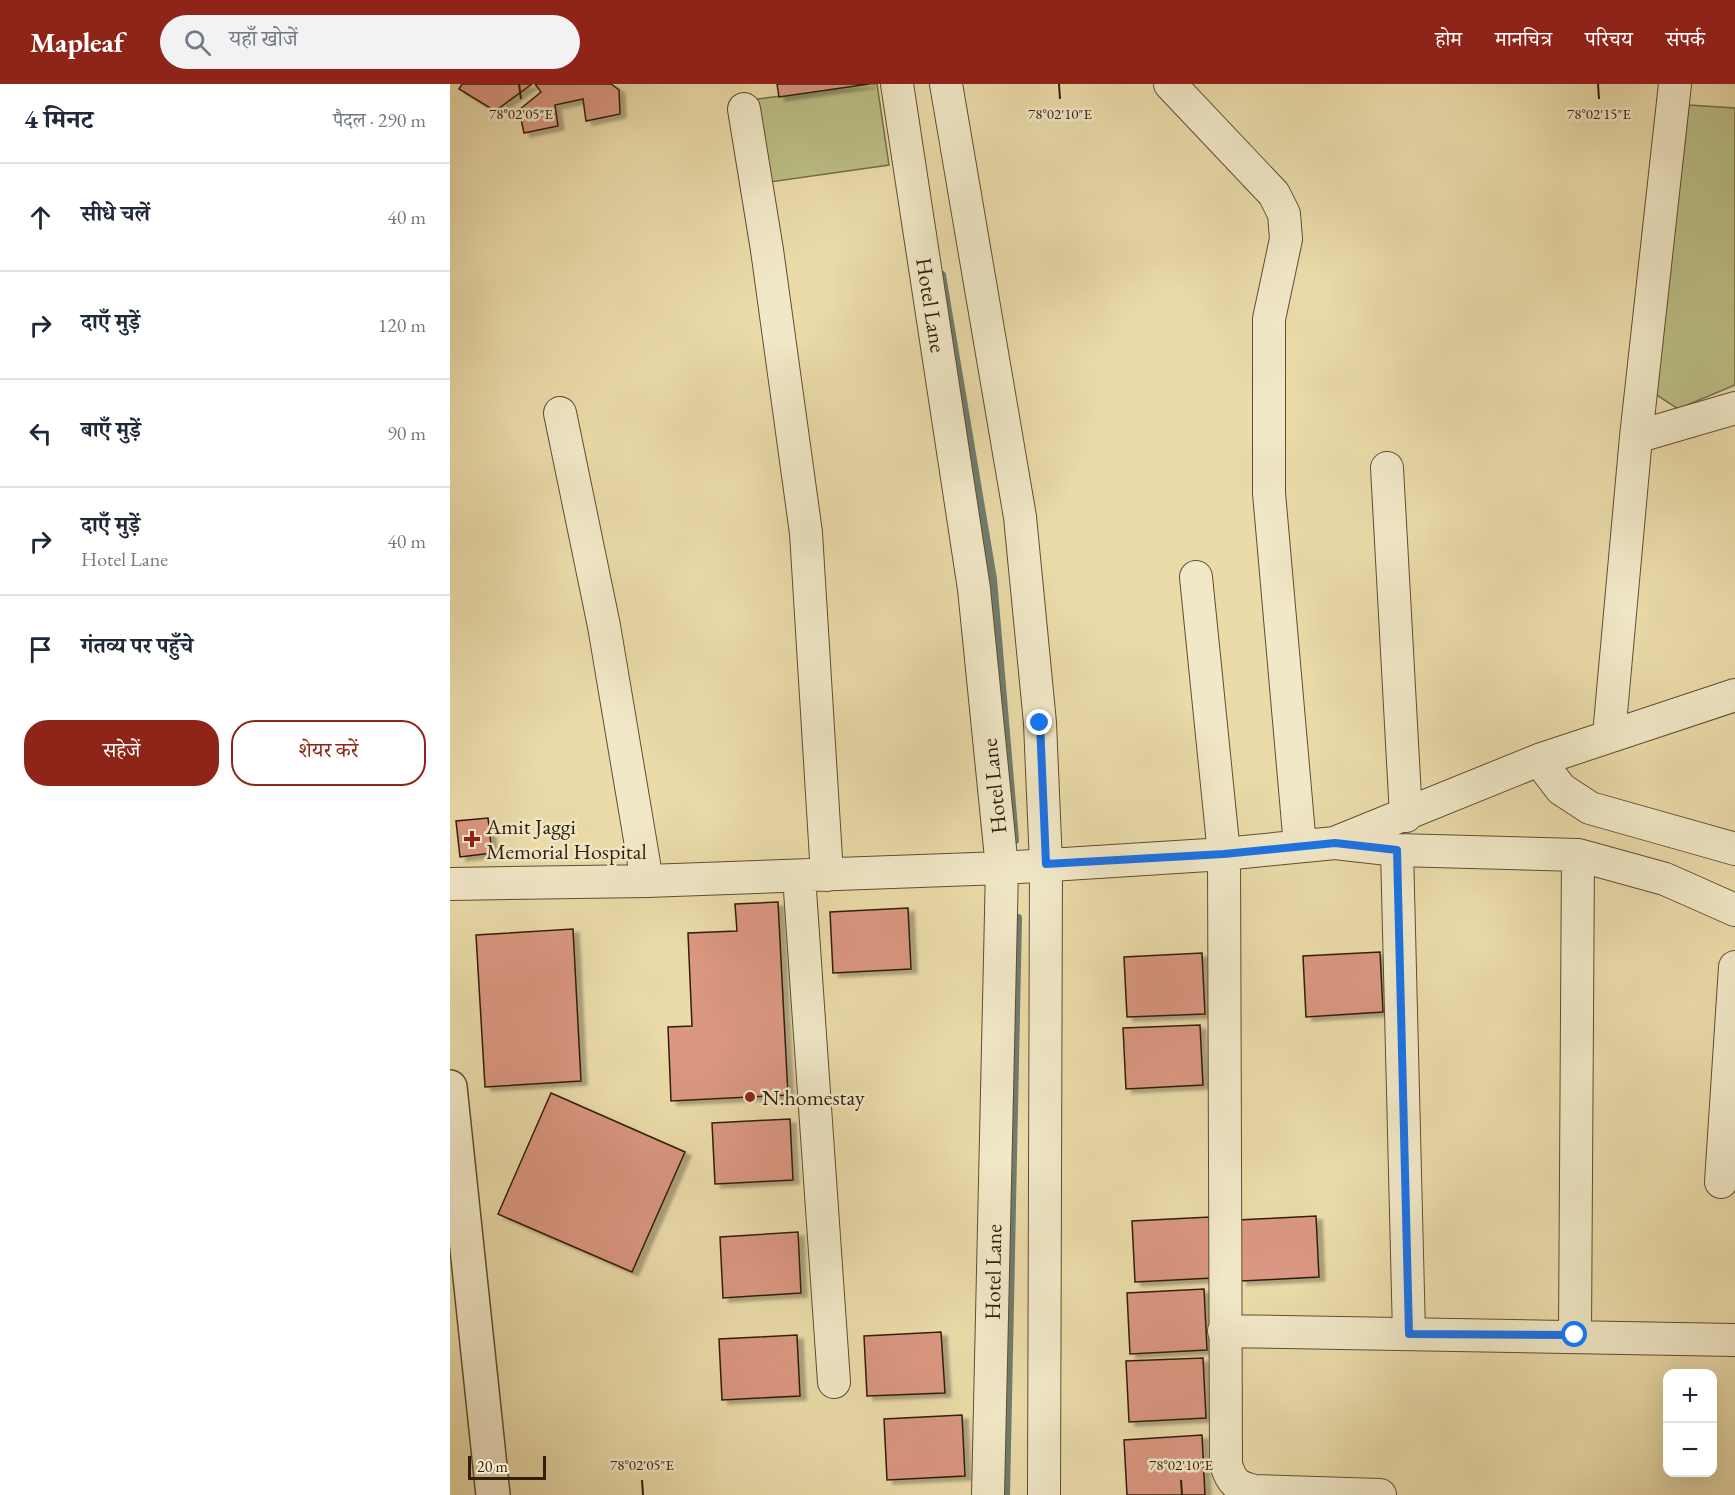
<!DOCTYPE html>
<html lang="hi">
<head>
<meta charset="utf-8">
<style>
	:root { --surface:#fff; --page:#f2f2f3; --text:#1f2937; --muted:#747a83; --line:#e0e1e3; --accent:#8f2418 }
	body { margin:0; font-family:"EB Garamond","Noto Serif Devanagari",serif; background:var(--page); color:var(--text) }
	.controls { position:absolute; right:18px; bottom:18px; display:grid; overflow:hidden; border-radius:12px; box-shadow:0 6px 24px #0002 }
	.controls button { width:54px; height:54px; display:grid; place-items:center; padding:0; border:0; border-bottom:2px solid var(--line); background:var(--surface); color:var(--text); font:30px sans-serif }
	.scale { position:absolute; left:18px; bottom:15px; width:78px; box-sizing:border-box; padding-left:6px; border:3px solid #321e0b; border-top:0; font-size:16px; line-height:21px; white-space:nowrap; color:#321e0b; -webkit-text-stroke:4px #f1e8c7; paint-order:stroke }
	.stop { position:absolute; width:18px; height:18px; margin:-14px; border:4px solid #1a73e8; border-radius:50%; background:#fff }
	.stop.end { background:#1a73e8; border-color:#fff; box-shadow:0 2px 6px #0008 }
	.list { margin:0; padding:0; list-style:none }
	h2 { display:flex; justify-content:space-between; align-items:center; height:78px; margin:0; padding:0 24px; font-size:26px }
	h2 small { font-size:20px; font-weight:400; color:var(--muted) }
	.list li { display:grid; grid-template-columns:39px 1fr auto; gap:18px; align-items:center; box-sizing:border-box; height:108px; padding:0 24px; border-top:2px solid var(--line) }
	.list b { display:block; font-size:22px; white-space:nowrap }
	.list p { margin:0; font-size:20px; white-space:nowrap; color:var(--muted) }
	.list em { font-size:20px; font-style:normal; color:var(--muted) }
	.actions { display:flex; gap:12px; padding:18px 24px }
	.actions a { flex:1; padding:14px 0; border:2px solid var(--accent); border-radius:24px; text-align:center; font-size:21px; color:var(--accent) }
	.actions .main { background:var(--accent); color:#fff }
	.icon { flex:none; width:33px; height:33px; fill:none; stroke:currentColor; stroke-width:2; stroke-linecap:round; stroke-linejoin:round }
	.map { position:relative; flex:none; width:1285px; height:1411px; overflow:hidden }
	header { display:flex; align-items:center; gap:36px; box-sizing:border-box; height:84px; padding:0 30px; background:var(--accent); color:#fff }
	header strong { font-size:28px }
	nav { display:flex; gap:33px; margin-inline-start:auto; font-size:21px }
	.search { width:420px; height:54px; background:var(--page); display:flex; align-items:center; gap:15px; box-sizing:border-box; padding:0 21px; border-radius:33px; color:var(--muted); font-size:22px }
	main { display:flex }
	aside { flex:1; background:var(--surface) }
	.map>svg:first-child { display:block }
</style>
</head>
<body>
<header>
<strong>Mapleaf</strong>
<div class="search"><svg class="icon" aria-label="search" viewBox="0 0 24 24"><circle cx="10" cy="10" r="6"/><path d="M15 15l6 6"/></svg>यहाँ खोजें</div>
<nav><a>होम</a><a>मानचित्र</a><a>परिचय</a><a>संपर्क</a></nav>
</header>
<main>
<aside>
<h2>4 मिनट<small>पैदल · 290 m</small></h2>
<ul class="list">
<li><svg class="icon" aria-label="ahead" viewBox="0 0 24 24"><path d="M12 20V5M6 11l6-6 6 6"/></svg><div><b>सीधे चलें</b></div><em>40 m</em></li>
<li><svg class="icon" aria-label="right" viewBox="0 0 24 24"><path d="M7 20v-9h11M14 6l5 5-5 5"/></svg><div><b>दाएँ मुड़ें</b></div><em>120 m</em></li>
<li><svg class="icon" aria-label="left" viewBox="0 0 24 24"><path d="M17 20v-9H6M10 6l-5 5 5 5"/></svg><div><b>बाएँ मुड़ें</b></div><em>90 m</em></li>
<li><svg class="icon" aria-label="right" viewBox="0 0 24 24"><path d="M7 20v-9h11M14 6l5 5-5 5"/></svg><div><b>दाएँ मुड़ें</b><p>Hotel Lane</p></div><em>40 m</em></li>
<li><svg class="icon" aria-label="arrive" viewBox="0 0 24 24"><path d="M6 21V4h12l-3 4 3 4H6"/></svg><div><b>गंतव्य पर पहुँचे</b></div></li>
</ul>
<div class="actions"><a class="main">सहेजें</a><a>शेयर करें</a></div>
</aside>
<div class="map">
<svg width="1285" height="1411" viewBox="0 0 1285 1411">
	<defs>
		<filter id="shadow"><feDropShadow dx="6" dy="4" stdDeviation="1.5" flood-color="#0004"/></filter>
	</defs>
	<rect width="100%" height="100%" fill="#eadba9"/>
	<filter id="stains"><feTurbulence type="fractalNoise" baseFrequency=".00333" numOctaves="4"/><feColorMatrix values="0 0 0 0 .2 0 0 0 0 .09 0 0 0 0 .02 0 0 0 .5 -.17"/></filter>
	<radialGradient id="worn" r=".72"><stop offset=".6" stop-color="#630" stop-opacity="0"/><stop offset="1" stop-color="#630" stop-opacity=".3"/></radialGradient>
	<path fill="#bbbe85" stroke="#766e48" stroke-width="1.5" d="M419 0H427L439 81 313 99 301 16Z
		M1239 21 1285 24V301L1228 325 1205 310Z"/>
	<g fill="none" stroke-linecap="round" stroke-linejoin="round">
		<path stroke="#707c6d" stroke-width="8" d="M492 191 543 495 565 756
			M556 1411 568 834"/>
	</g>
	<path fill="#da9781" stroke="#321e0b" stroke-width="1.5" filter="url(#shadow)" d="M12 0H82L45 27 9 5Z
		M85 0H161L169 6 170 30 136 37 133 15 105 21 108 42 74 49 69 26 91 8Z
		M327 0H419L329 13Z
		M38 734 42 769 10 773 6 737Z
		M328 818 338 1011 221 1017 218 943 242 942 238 849 287 847 285 820Z
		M458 824 461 885 383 889 380 828Z
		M123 845 131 997 35 1003 26 851Z
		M930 868 933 928 856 933 853 872Z
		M752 869 755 930 677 933 674 873Z
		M750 941 753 1001 676 1005 673 944Z
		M101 1009 235 1068 182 1188 48 1130Z
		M340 1035 343 1096 265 1100 262 1039Z
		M866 1132 869 1193 791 1197 788 1136Z
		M760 1133 763 1194 685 1198 682 1137Z
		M348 1148 351 1209 273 1214 270 1153Z
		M754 1205 757 1266 680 1270 677 1209Z
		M491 1248 495 1309 417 1312 414 1252Z
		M347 1251 350 1312 272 1316 269 1255Z
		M753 1274 756 1334 679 1338 676 1277Z
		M512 1331 515 1392 437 1396 434 1335Z
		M752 1351 755 1411H677L674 1356Z"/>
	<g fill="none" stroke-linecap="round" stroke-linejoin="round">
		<g stroke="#604d32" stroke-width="34">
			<path id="minor" d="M447 0 524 505 552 784 538 1411
				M496 0 570 433 590 639 596 780 594 1411
				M720 0 824 110 834 130 836 155 819 235V409L850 762
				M294 25 317 166 356 449 377 791
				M110 329 154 542 197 797
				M1186 353 1285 324
				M937 384 956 732
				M746 493 774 770 776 1380C781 1398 787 1403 805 1407L930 1411
				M1159 651 1186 353 1225 0
				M1089 676 1111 705 1140 724 1285 765
				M889 757 1089 676 1285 611
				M947 766 959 1250
				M349 792 384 1298
				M0 800 197 797 552 784 774 770 885 759 947 766 1128 771 1215 795 1285 826
				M1271 1098 1285 883
				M774 1247 1285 1256
				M1125 1251 1128 771"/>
		</g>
		<g stroke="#604d32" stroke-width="36">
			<path id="tertiary" d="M0 1003 43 1411"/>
		</g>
		<use href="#minor" stroke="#f1e8c7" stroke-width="32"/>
		<use href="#tertiary" stroke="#f1e8c7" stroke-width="33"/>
	</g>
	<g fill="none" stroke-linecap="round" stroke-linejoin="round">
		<path stroke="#1a73e8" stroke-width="8" d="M590 639 596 780 774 770 885 759 947 766 959 1250 1125 1251"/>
	</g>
	<path fill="none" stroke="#321e0b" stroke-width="2" d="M69 0 71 15M609 0 610 15M1148 0 1149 15M192 1396 193 1411M731 1396 732 1411"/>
	<g fill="#8f2418" stroke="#f1e8c7" stroke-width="2">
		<path d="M19 746h6v6h6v6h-6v6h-6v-6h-6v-6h6z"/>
		<circle cx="300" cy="1013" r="6"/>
	</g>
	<g text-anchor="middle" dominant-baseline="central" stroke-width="5" stroke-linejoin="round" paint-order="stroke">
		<g font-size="22" fill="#321e0b" stroke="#f1e8c7">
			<text transform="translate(481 221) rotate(81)">Hotel Lane</text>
			<text transform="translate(544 702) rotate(-96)">Hotel Lane</text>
			<text transform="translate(543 1188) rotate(-89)">Hotel Lane</text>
		</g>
		<g font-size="22" fill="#321e0b" stroke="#f1e8c7" text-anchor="start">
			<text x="36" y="742">Amit Jaggi<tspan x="36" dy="25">Memorial Hospital</tspan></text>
			<text x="312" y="1013">N.homestay</text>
		</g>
	</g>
	<g font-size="15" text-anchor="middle" fill="#321e0b" stroke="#f1e8c7" stroke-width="5" stroke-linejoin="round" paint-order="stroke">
		<text x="71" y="35">78°02'05"E</text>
		<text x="610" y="35">78°02'10"E</text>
		<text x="1149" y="35">78°02'15"E</text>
		<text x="192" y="1386">78°02'05"E</text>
		<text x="731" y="1386">78°02'10"E</text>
	</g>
	<rect width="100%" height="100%" filter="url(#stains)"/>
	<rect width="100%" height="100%" fill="url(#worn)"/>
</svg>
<div class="controls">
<button>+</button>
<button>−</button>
</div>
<div class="scale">20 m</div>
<div class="stop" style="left:1125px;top:1251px"></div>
<div class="stop end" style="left:590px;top:639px"></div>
</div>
</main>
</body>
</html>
